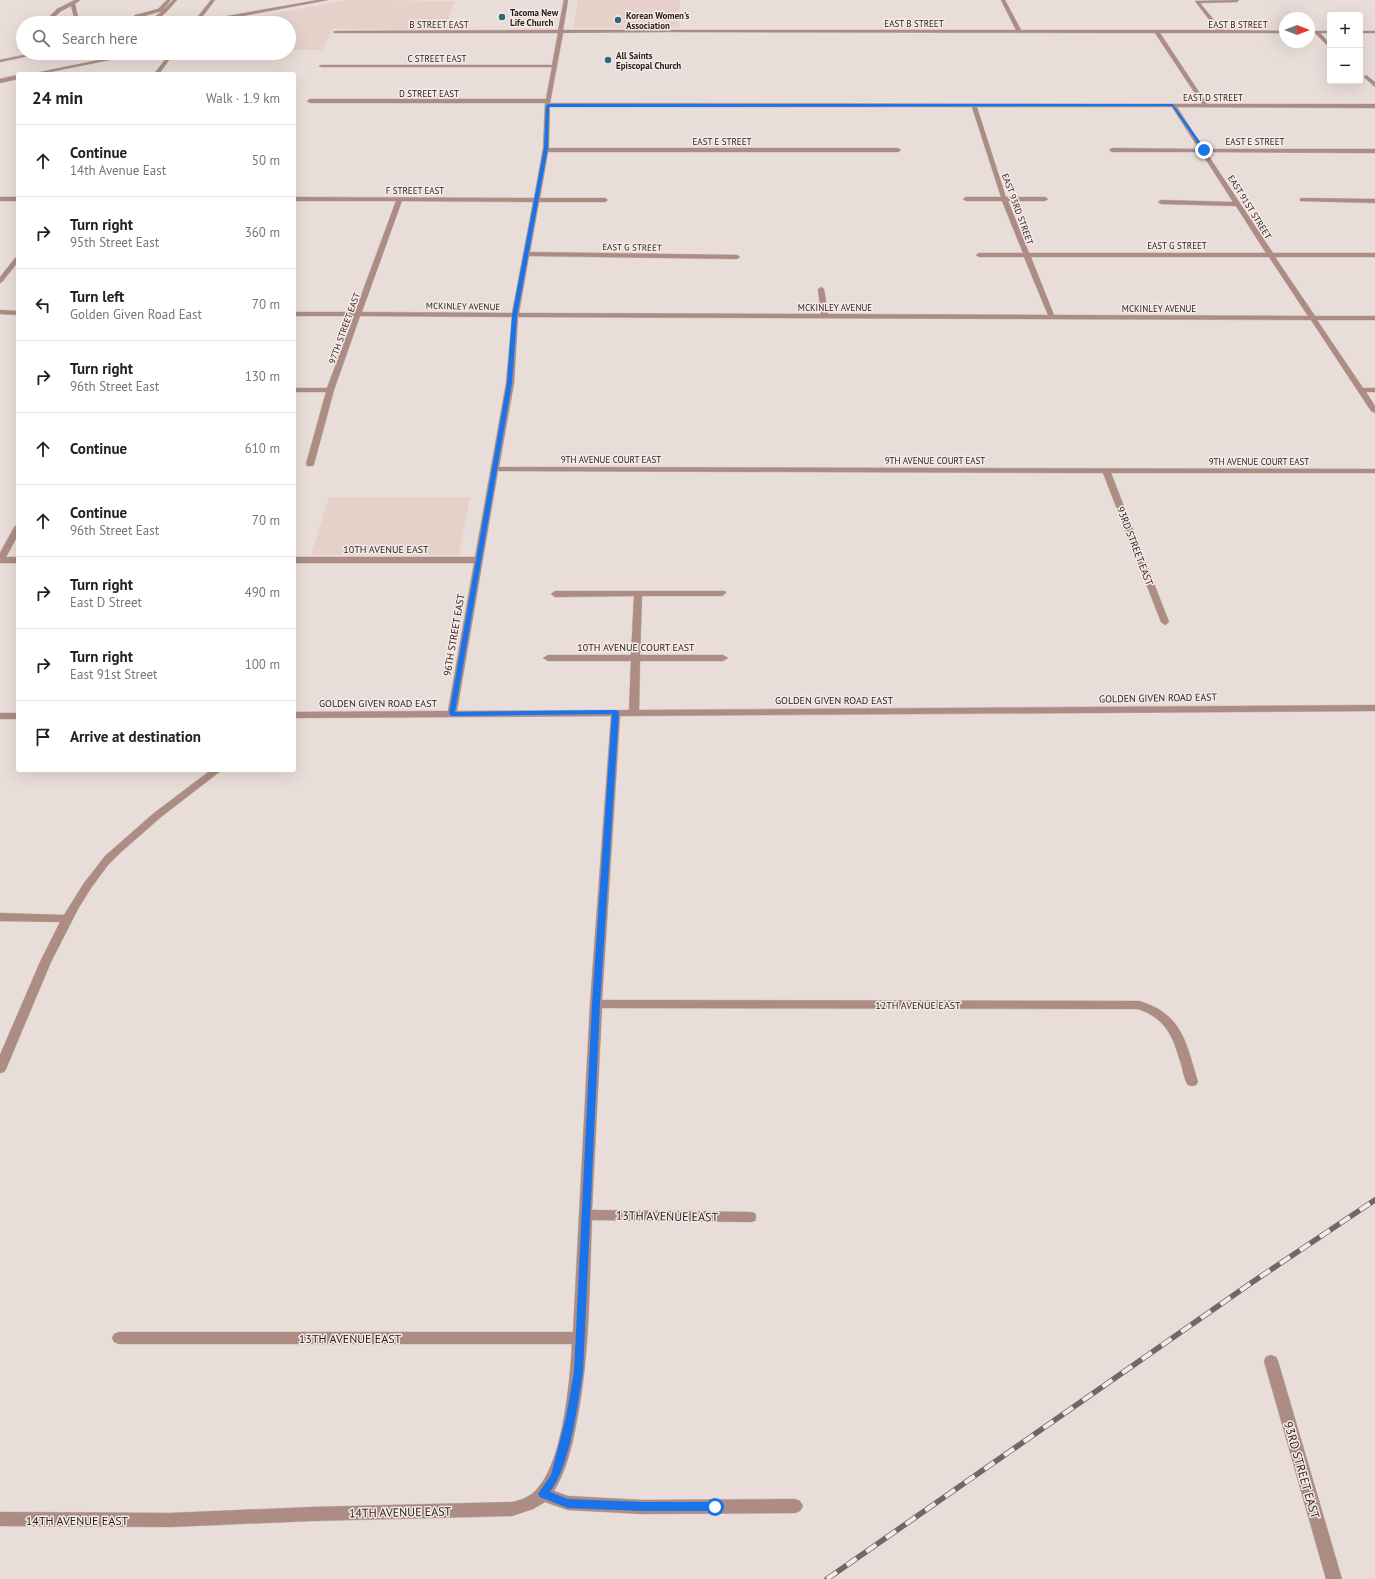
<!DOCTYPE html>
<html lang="en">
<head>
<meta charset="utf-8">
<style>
	:root { --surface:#fff; --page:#f2f2f2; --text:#222; --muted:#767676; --line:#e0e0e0 }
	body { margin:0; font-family:"PT Sans",sans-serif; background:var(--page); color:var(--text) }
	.controls { position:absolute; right:12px; top:12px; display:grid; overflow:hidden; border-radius:4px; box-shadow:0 4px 16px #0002 }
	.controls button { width:36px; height:36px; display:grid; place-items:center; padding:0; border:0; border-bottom:1px solid var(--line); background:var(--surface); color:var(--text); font:20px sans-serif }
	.compass { position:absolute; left:1279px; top:12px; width:36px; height:36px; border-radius:50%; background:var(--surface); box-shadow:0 4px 16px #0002; rotate:90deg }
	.stop { position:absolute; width:12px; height:12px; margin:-9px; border:3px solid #1a73e8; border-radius:50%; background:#fff }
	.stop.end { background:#1a73e8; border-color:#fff; box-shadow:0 1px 4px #0008 }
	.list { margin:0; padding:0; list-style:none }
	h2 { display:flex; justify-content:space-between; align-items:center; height:52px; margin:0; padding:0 16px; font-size:17px }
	h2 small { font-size:13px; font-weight:400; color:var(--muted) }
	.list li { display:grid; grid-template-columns:26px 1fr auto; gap:12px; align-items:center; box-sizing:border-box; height:72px; padding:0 16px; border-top:1px solid var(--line) }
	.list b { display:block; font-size:15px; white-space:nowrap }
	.list p { margin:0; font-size:13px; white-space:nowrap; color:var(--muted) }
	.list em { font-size:13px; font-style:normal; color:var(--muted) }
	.icon { flex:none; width:22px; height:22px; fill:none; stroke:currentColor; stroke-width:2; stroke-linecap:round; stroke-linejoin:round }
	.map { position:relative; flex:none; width:1375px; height:1579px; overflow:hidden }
	.search { position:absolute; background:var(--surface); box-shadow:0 4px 16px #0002; left:16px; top:16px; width:280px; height:44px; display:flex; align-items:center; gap:10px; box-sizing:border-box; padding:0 14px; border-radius:22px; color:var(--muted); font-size:15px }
	.panel { position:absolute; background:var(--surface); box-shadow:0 4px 16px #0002; left:16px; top:72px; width:280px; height:700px; border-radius:4px }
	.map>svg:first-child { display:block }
</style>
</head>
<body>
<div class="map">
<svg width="1375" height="1579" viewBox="0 0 1375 1579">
	<rect width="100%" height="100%" fill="#e9ddd9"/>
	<path fill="#e5d1ca" d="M347 0 455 1 444 30 333 29 322 50H289V23H221Z
		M578 0H680L679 28H573Z
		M329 497H470L459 555H311Z"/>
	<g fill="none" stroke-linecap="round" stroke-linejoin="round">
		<g stroke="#c5bbb7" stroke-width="1">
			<path id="minor" d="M75 0H80L75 4 78 17 74 23H70L74 17 71 6 61 11 48 23H43L57 9Z
				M167 0H171L162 11 137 18C154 23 162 11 173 0H177C165 14 152 30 132 19L135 15 158 9Z
				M211 0H215L199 21 318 0H328L205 23H193Z
				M564 0H568L563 30H1016L1001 0H1005L1021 30H1217L1195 1 1239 0 1237 2 1200 3 1222 30 1285 31V33H1160L1207 104H1375V108L1177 107 1204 149H1375V153L1206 152 1273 253H1375V257H1275L1315 316H1375V320H1317L1363 388H1375V392H1366L1375 406V413L1371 411 1311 320 518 317 514 383 499 467 1375 469V473H1111L1169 622 1165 625 1161 622 1103 473 498 471 457 711 629 710 631 661H548L543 658 548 655H631L634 596 555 597 551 594 555 591H725L726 593 722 596H642L640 655H723L728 658 723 661H640L639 710 1375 705V711L620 716 602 1000 1139 1001C1183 1014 1186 1043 1198 1082L1196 1085 1192 1086 1188 1085C1184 1079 1183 1071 1181 1064 1173 1037 1167 1019 1138 1009L602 1008 592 1210 750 1212 755 1213 756 1217 755 1221 750 1222 592 1220C589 1288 590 1358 576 1425 572 1447 566 1471 554 1491L568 1496 643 1500 795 1499 800 1501 803 1506 800 1511 795 1513 643 1514 568 1510 545 1502 533 1509 512 1516 312 1521 170 1527 0 1526V1512L170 1513 312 1507 512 1502C521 1500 530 1497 536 1490 563 1463 570 1381 572 1344H119L114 1342 112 1338 114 1334 119 1332H573L590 1004 611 716 294 718V712L448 711 474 563H294V557H475L506 383 512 317 360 316 334 390 314 464 313 466H307L306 464 326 392H294V388H327L354 316H294V312H355L396 201H294V197L534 198 543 148 545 103H310L307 101 310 99H546L552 67H321L319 66 321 65H552L558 33H335L333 32 335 31 558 30ZM666 32 1155 33 1202 104 550 103 563 33ZM550 107H972L1001 197H966L963 199 966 201H1002L1023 253H979L976 255 979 257H1024L1048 315 828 314 824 289 821 287 818 289 821 314 519 313 529 256 737 259 740 257 737 255 530 252 539 202H605L608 200 605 198H540L548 152H898L901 150 898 148H549ZM977 107H1172L1199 149 1112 148 1109 150 1112 152H1201L1233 202 1161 200 1158 202 1161 204 1236 206 1266 253H1029L1008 201H1045L1048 199 1045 197H1006ZM402 201 533 202 512 313 362 312ZM1031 257H1269L1308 316 1054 315Z
				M1310 31H1330V33H1320L1330 44V48L1315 33H1310Z
				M1360 31H1375V33H1360Z
				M34 53H43L0 62V60Z
				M174 53 159 74H154L167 57 119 58 40 74H30L119 56Z
				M18 75V79L0 83V79Z
				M1366 75 1375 82V87L1364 77Z
				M0 197H18V201H0Z
				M1302 198 1375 199V203L1300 201V199Z
				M18 256V262L2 282 0 283V277L16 257Z
				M0 310 18 311V315L0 314Z
				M15 526H18V535L6 557H18V563H0V553Z
				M0 713H18V719H0Z
				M211 770H222L161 817 120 853 108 865 91 888 78 909 51 962 6 1069 4 1072 0 1073V1055L40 962 60 922 0 921V913L64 915 84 883 105 856 154 813Z
				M1271 1355 1276 1357 1278 1361 1342 1579H1326L1264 1361 1266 1357Z"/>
		</g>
		<use href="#minor" fill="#ac8c83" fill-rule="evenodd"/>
		<g stroke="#6f6866" stroke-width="5.5">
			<path id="rail" d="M827 1579 1254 1281 1375 1200"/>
		</g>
		<use href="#rail" stroke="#f7eae6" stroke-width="4" stroke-dasharray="12" stroke-linecap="butt"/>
	</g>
	<path fill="#1a73e8" d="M548 104H1173L1206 150 1203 151 1172 106 549 107 548 148 517 316 512 383 455 712 616 710 619 712 600 1004 583 1372C577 1407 571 1463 550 1492L568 1499 644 1502H715L719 1507 715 1511H644L568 1508 540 1497 538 1494 551 1475 566 1417 574 1372 592 1004 612 714 452 716 449 714 507 383 512 316 544 148 546 106Z"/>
	<g fill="#276b7c" stroke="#f7eae6" stroke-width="1.5">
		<circle cx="502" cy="17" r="4"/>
		<circle cx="618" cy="20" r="4"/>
		<circle cx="608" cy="60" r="4"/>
	</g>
	<g text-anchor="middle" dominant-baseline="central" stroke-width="3" stroke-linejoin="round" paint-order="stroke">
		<g font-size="9" font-weight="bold" fill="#221e1c" stroke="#f7eae6" text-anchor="start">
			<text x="510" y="12">Tacoma New<tspan x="510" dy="10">Life Church</tspan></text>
			<text x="626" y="15">Korean Women's<tspan x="626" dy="10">Association</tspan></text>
			<text x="616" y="55">All Saints<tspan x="616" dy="10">Episcopal Church</tspan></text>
		</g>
		<g font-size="9" fill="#221e1c" stroke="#f7eae6">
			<text x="914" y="23">EAST B STREET</text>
			<text x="439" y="24">B STREET EAST</text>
			<text x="1238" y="24">EAST B STREET</text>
			<text x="437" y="58">C STREET EAST</text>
			<text x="429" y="93">D STREET EAST</text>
			<text x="1213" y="97">EAST D STREET</text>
			<text x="722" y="141">EAST E STREET</text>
			<text x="1255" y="141">EAST E STREET</text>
			<text x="415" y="190">F STREET EAST</text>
			<text transform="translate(1250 207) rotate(58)">EAST 91ST STREET</text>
			<text transform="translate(1018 209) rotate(70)">EAST 93RD STREET</text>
			<text x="1177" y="245">EAST G STREET</text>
			<text transform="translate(632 247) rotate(1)">EAST G STREET</text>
			<text transform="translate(463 306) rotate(1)">MCKINLEY AVENUE</text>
			<text x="835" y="307">MCKINLEY AVENUE</text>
			<text x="1159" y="308">MCKINLEY AVENUE</text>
			<text transform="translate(344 328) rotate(-70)">97TH STREET EAST</text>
			<text x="611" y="459">9TH AVENUE COURT EAST</text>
			<text x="935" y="460">9TH AVENUE COURT EAST</text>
			<text x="1259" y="461">9TH AVENUE COURT EAST</text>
		</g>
		<g font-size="10" fill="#221e1c" stroke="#f7eae6">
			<text transform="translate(1135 546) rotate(69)">93RD STREET EAST</text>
			<text x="386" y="549">10TH AVENUE EAST</text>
			<text transform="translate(454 635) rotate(-80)">96TH STREET EAST</text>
			<text x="636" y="647">10TH AVENUE COURT EAST</text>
			<text transform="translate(1158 698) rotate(-1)">GOLDEN GIVEN ROAD EAST</text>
			<text x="834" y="700">GOLDEN GIVEN ROAD EAST</text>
			<text x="378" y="703">GOLDEN GIVEN ROAD EAST</text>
			<text x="918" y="1005">12TH AVENUE EAST</text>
		</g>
		<g font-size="12" fill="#221e1c" stroke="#f7eae6">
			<text transform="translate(667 1216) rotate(1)">13TH AVENUE EAST</text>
			<text x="350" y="1338">13TH AVENUE EAST</text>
			<text transform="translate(1302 1470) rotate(74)">93RD STREET EAST</text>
			<text transform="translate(400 1512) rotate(-1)">14TH AVENUE EAST</text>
			<text x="77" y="1520">14TH AVENUE EAST</text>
		</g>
	</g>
</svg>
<div class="controls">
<button>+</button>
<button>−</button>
</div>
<svg class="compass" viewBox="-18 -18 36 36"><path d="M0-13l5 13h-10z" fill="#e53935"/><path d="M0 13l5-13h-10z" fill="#767676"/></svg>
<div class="stop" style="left:715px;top:1507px"></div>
<div class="stop end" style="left:1204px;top:150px"></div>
<div class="search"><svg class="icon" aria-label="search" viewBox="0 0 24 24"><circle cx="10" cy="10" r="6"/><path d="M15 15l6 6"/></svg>Search here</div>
<section class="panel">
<h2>24 min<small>Walk · 1.9 km</small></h2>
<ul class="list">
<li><svg class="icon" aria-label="ahead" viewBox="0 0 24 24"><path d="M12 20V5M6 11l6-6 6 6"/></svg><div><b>Continue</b><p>14th Avenue East</p></div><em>50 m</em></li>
<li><svg class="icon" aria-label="right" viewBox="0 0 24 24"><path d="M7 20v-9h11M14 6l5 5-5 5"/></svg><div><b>Turn right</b><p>95th Street East</p></div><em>360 m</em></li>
<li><svg class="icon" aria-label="left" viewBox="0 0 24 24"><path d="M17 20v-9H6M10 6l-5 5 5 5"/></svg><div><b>Turn left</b><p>Golden Given Road East</p></div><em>70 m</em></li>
<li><svg class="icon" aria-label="right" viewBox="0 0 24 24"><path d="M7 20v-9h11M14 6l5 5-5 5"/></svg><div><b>Turn right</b><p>96th Street East</p></div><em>130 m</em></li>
<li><svg class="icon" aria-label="ahead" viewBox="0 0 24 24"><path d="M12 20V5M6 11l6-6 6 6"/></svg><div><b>Continue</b></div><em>610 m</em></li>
<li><svg class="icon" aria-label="ahead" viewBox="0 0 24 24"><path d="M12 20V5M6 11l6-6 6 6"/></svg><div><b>Continue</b><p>96th Street East</p></div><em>70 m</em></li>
<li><svg class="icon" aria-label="right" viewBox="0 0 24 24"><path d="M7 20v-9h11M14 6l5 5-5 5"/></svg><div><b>Turn right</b><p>East D Street</p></div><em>490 m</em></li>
<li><svg class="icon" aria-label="right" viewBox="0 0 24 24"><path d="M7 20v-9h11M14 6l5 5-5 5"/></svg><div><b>Turn right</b><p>East 91st Street</p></div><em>100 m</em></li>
<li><svg class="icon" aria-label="arrive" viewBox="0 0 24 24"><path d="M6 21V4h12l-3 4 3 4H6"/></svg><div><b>Arrive at destination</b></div></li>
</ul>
</section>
</div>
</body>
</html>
